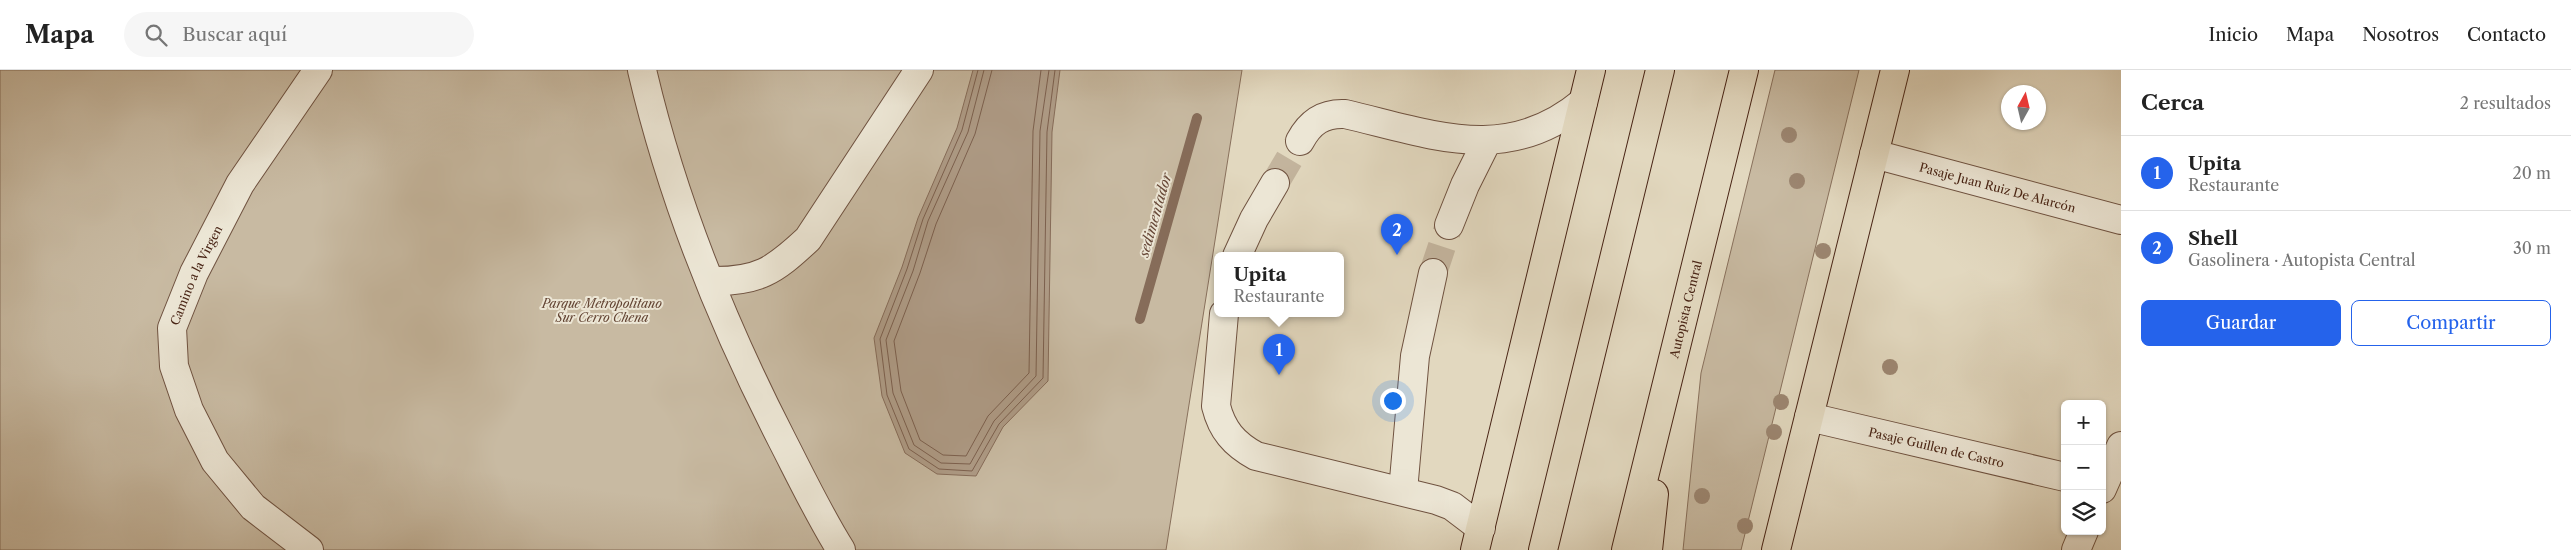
<!DOCTYPE html>
<html lang="es">
<head>
<meta charset="utf-8">
<style>
	:root { --surface:#fff; --page:#f6f6f6; --text:#222; --muted:#767676; --line:#e0e0e0; --accent:#2563eb }
	body { margin:0; font-family:"Libre Caslon Text",serif; background:var(--page); color:var(--text) }
	.controls { position:absolute; right:15px; bottom:15px; display:grid; overflow:hidden; border-radius:8px; box-shadow:0 1px 4px #0004 }
	.controls button { width:45px; height:45px; display:grid; place-items:center; padding:0; border:0; border-bottom:1px solid var(--line); background:var(--surface); color:var(--text); font:25px sans-serif }
	.compass { position:absolute; left:2001px; top:15px; width:45px; height:45px; border-radius:50%; background:var(--surface); box-shadow:0 1px 4px #0004; rotate:8deg }
	.you { position:absolute; left:1392px; top:330px; width:18px; height:18px; margin:-12px; border:4px solid #fff; border-radius:50%; background:#1a73e8; box-shadow:0 0 0 8px #1a73e833 }
	.badge { display:grid; place-items:center; width:32px; height:32px; border-radius:50%; background:var(--accent); color:#fff; font-size:16px; font-weight:700 }
	.pin { position:absolute; translate:-50% -41px; filter:drop-shadow(0 1px 2px #0008) }
	.pin::after { content:''; position:absolute; top:26px; width:18px; height:15px; background:inherit; clip-path:polygon(0 0,100% 0,50% 100%) }
	.popup { position:absolute; left:1214px; top:182px; width:130px; height:65px; box-sizing:border-box; display:grid; place-content:center; border-radius:8px; background:var(--surface); filter:drop-shadow(0 1px 4px #0005); font-size:16px; white-space:nowrap; color:var(--muted) }
	.popup b { font-size:19px; color:var(--text) }
	.popup::after { content:''; position:absolute; left:50%; top:100%; margin-left:-10px; border:10px solid transparent; border-top-color:var(--surface) }
	.list { margin:0; padding:0; list-style:none }
	h2 { display:flex; justify-content:space-between; align-items:center; height:65px; margin:0; padding:0 20px; font-size:21px }
	h2 small { font-size:16px; font-weight:400; color:var(--muted) }
	.list li { display:grid; grid-template-columns:32px 1fr auto; gap:15px; align-items:center; box-sizing:border-box; height:75px; padding:0 20px; border-top:1px solid var(--line) }
	.list b { display:block; font-size:19px; white-space:nowrap }
	.list p { margin:0; font-size:16px; white-space:nowrap; color:var(--muted) }
	.list em { font-size:16px; font-style:normal; color:var(--muted) }
	.actions { display:flex; gap:10px; padding:15px 20px }
	.actions a { flex:1; padding:11px 0; border:1px solid var(--accent); border-radius:8px; text-align:center; font-size:18px; color:var(--accent) }
	.actions .main { background:var(--accent); color:#fff }
	.icon { flex:none; width:28px; height:28px; fill:none; stroke:currentColor; stroke-width:2; stroke-linecap:round; stroke-linejoin:round }
	.map { position:relative; flex:none; width:2121px; height:480px; overflow:hidden }
	header { display:flex; align-items:center; gap:30px; box-sizing:border-box; height:70px; padding:0 25px; background:var(--surface); border-bottom:1px solid var(--line) }
	header strong { font-size:24px }
	nav { display:flex; gap:28px; margin-inline-start:auto; font-size:18px }
	.search { width:350px; height:45px; background:var(--page); display:flex; align-items:center; gap:12px; box-sizing:border-box; padding:0 18px; border-radius:28px; color:var(--muted); font-size:19px }
	main { display:flex }
	aside { flex:1; background:var(--surface) }
	.map>svg:first-child { display:block }
</style>
</head>
<body>
<header>
<strong>Mapa</strong>
<div class="search"><svg class="icon" aria-label="search" viewBox="0 0 24 24"><circle cx="10" cy="10" r="6"/><path d="M15 15l6 6"/></svg>Buscar aquí</div>
<nav><a>Inicio</a><a>Mapa</a><a>Nosotros</a><a>Contacto</a></nav>
</header>
<main>
<div class="map">
<svg width="2121" height="480" viewBox="0 0 2121 480">
	<rect width="100%" height="100%" fill="#e2d8bf"/>
	<filter id="stains"><feTurbulence type="fractalNoise" baseFrequency=".004" numOctaves="4"/><feColorMatrix values="0 0 0 0 .2 0 0 0 0 .09 0 0 0 0 .02 0 0 0 .5 -.17"/></filter>
	<radialGradient id="worn" r=".72"><stop offset=".6" stop-color="#630" stop-opacity="0"/><stop offset="1" stop-color="#630" stop-opacity=".3"/></radialGradient>
	<path fill="#c8baa2" stroke="#88705c" d="M0 0H1242L1166 480H0Z
		M1775 0H1859L1741 480H1683L1701 303Z"/>
	<path fill="#ae9b86" stroke="#866c59" d="M973 0H1060L1052 62 1048 311 1003 357 976 406 937 404 905 383 882 326 874 268 902 197 918 148 957 58Z"/>
	<g fill="none" stroke-linecap="round" stroke-linejoin="round">
		<path stroke="#7c604e" stroke-width="1" d="M978 0 962 60 923 149 907 199 880 269 887 325 909 379 939 399 972 401 999 354 1043 308 1047 62 1055 0
			M984 0 968 62 928 151 913 201 886 270 893 323 914 375 941 393 970 394 994 351 1036 306 1040 61 1049 0
			M992 0 975 64 936 154 920 203 894 271 901 321 920 370 943 385 966 386 988 346 1029 303 1033 61 1041 0"/>
		<path stroke="#866c59" stroke-width="10" d="M1140 249 1197 48"/>
		<path stroke="#c3b49d" stroke-width="28" stroke-dasharray="28 14" stroke-linecap="butt" d="M1275 113 1300 71
			M1433 203 1449 155"/>
		<g stroke="#6f5240" stroke-width="30">
			<g id="minor">
				<path d="M642 0C672 129 722 253 782 370 801 407 819 445 841 480"/>
				<path d="M1300 71C1310 52 1323 43 1345 44 1431 64 1507 96 1583 32"/>
				<path id="s1" d="M1874 84 2121 150"/>
				<path d="M1449 155 1465 115 1487 71"/>
				<path d="M1237 186 1254 149 1275 113"/>
				<path d="M710 211C758 212 774 201 808 169L919 0"/>
				<path d="M1224 244 1216 336C1222 360 1234 374 1256 386L1436 430 1452 436 1481 458"/>
				<path id="s2" d="M1809 347 2065 407"/>
				<path d="M2102 419 2121 376"/>
				<path d="M1403 421 1415 286 1433 203"/>
				<path id="s3" d="M309 480 253 437 215 391 189 340 174 296 172 258 194 203 240 114 318 0"/>
				<path d="M2076 480 2084 461"/>
			</g>
		</g>
		<g stroke="#492516" stroke-width="30">
			<path id="major" d="M1475 480 1591 0
				M1776 480 1895 0"/>
		</g>
		<g stroke="#492516" stroke-width="30">
			<g id="highway">
				<path d="M1543 480 1660 0"/>
				<path id="s4" d="M1626 480 1744 0"/>
				<path d="M1648 480 1654 424"/>
			</g>
		</g>
		<use href="#minor" stroke="#ece6d5" stroke-width="28"/>
		<use href="#major" stroke="#e2d8bf" stroke-width="28"/>
		<use href="#highway" stroke="#e2d8bf" stroke-width="28"/>
	</g>
	<g fill="#9c8671">
		<circle cx="1789" cy="65" r="8"/>
		<circle cx="1797" cy="111" r="8"/>
		<circle cx="1823" cy="181" r="8"/>
		<circle cx="1890" cy="297" r="8"/>
		<circle cx="1781" cy="332" r="8"/>
		<circle cx="1774" cy="362" r="8"/>
		<circle cx="1702" cy="426" r="8"/>
		<circle cx="1745" cy="456" r="8"/>
	</g>
	<g text-anchor="middle" dominant-baseline="central" stroke-width="4" stroke-linejoin="round" paint-order="stroke">
		<g font-size="12" fill="#492516" stroke="#ece6d5">
			<text stroke="none"><textPath href="#s1" startOffset="128">Pasaje Juan Ruiz De Alarcón</textPath></text>
			<text stroke="none"><textPath href="#s3" startOffset="330">Camino a la Virgen</textPath></text>
			<text stroke="none"><textPath href="#s4" startOffset="248">Autopista Central</textPath></text>
			<text stroke="none"><textPath href="#s2" startOffset="131">Pasaje Guillen de Castro</textPath></text>
		</g>
		<g font-size="12" font-style="italic" fill="#624332" stroke="#ece6d5">
			<text x="602" y="233">Parque Metropolitano<tspan x="602" dy="14">Sur Cerro Chena</tspan></text>
		</g>
		<g font-size="14" font-style="italic" fill="#674838" stroke="#ece6d5">
			<text transform="translate(1155 145) rotate(-74)">sedimentador</text>
		</g>
	</g>
	<rect width="100%" height="100%" filter="url(#stains)"/>
	<rect width="100%" height="100%" fill="url(#worn)"/>
</svg>
<div class="controls">
<button>+</button>
<button>−</button>
<button><svg class="icon" aria-label="layers" viewBox="0 0 24 24"><path d="M12 4l9 5-9 5-9-5zM3 14l9 5 9-5"/></svg></button>
</div>
<svg class="compass" viewBox="-18 -18 36 36"><path d="M0-13l5 13h-10z" fill="#e53935"/><path d="M0 13l5-13h-10z" fill="#767676"/></svg>
<div class="you"></div>
<div class="pin badge" style="left:1279px;top:305px">1</div>
<div class="popup"><b>Upita</b>Restaurante</div>
<div class="pin badge" style="left:1397px;top:185px">2</div>
</div>
<aside>
<h2>Cerca<small>2 resultados</small></h2>
<ul class="list">
<li><span class="badge">1</span><div><b>Upita</b><p>Restaurante</p></div><em>20 m</em></li>
<li><span class="badge">2</span><div><b>Shell</b><p>Gasolinera · Autopista Central</p></div><em>30 m</em></li>
</ul>
<div class="actions"><a class="main">Guardar</a><a>Compartir</a></div>
</aside>
</main>
</body>
</html>
